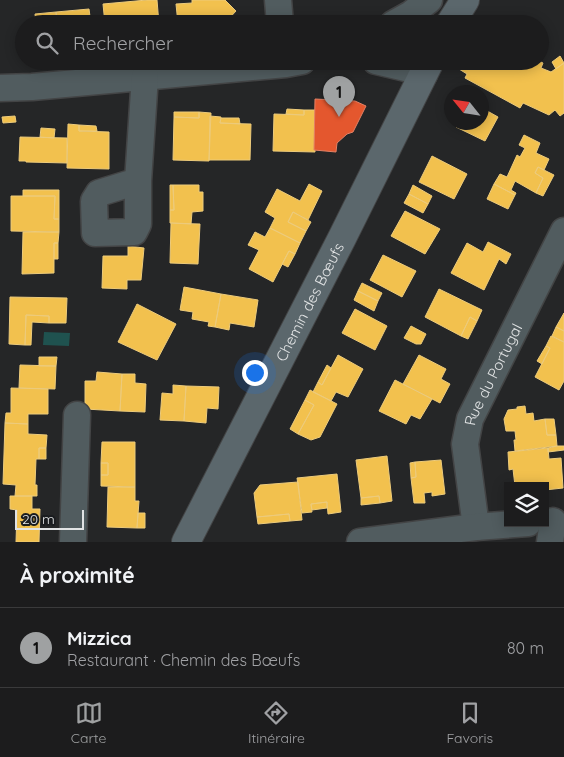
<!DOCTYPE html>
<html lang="fr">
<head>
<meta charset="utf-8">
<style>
	:root { --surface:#1c1c1d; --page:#252526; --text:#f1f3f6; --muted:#a0a1a4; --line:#3a3a3b; --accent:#9fa1a2 }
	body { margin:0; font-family:Quicksand,sans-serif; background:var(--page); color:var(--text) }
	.controls { position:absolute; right:15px; bottom:15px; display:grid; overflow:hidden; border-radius:0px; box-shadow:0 2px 12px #0003 }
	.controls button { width:45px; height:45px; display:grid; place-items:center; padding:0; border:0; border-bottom:1px solid var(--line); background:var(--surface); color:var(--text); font:25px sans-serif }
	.compass { position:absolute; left:444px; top:85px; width:45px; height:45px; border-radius:50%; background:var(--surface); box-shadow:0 2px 12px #0003; rotate:300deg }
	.scale { position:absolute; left:15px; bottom:12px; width:69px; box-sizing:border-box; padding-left:5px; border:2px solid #e1e3e4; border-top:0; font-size:14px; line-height:18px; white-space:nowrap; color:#e1e3e4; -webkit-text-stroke:4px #1a1c1f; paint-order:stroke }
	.you { position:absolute; left:254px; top:372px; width:18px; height:18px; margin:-12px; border:4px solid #fff; border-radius:50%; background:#1a73e8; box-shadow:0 0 0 8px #1a73e833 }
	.badge { display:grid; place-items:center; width:32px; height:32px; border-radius:50%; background:var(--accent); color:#111; font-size:16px; font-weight:700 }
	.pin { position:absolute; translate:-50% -41px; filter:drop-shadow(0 1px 2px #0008) }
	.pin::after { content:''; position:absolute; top:26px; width:18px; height:15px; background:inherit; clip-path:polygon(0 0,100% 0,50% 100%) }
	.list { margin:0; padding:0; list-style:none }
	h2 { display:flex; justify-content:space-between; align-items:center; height:65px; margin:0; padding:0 20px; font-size:21px }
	h2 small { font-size:16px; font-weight:400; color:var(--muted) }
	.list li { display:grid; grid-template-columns:32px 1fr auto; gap:15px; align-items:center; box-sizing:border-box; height:80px; padding:0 20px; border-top:1px solid var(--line) }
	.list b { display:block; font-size:19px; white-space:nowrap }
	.list p { margin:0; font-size:16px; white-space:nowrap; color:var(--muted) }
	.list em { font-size:16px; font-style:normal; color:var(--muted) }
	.icon { flex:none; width:28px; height:28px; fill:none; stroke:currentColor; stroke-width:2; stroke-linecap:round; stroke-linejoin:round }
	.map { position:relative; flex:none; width:564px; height:542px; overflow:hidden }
	.search { position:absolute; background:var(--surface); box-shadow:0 2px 12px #0003; left:15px; right:15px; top:15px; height:55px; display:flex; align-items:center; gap:12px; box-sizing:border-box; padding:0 18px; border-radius:28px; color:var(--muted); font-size:19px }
	.sheet { height:145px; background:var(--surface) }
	nav { display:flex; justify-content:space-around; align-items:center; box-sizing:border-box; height:70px; border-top:1px solid var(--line); background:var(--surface); font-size:14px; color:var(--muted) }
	nav a { display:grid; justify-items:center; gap:2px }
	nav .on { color:var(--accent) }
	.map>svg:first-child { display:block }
</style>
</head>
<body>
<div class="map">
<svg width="564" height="542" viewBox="0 0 564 542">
	<rect width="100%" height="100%" fill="#252627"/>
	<path fill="#1f524f" d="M44 332 70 333 69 346 43 345Z"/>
	<path fill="#f2c14e" stroke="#edcb7b" d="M147 0H157L159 24H105L103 4Z
		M192 0H225L236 11 224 24H222V21L196 24H178L176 4 192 3Z
		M89 9 91 24H57L56 12Z
		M56 12 57 24H36L35 14Z
		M560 56 564 63 556 69 552 62Z
		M463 61H539L543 63 541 68 551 72 564 63V113L560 116 555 110 549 115 523 103 520 108 465 78 467 74 459 69Z
		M482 108 498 117 485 141 456 127 459 122H482Z
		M287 109 304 110V115L286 114Z
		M304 110H315V152L273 151 274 114 304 115Z
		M174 112H199V118L174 117Z
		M199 112 211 113 209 161 173 160 174 117 199 118Z
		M15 116 16 122 3 123 2 117Z
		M210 116 221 117 220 123 251 124 250 160H209Z
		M221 118H239L240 124 220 123Z
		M68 124 79 125V131L109 132V169L67 168Z
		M79 125 96 126 97 131H79Z
		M41 128 55 129 54 138 40 137Z
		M524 135 540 143 536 153 549 159 544 170 538 167 535 173 543 178 536 193 515 181 511 190 516 193 515 195 494 184 500 174 507 177 517 155 520 157 525 148 519 145Z
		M20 137 67 138V163L26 162V161H19Z
		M432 156 467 174 454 199 419 182Z
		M538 167 554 175 543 196 536 193 543 178 535 173Z
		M309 184 322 191 308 220 293 212 288 222 306 231 300 243 270 228 275 218 265 212 277 189 300 201Z
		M494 184 515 195 508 209 487 199Z
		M170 185H173L174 210H170Z
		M173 185H199V192H203V211L192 212 191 224 170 223V210H174Z
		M413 185 432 196 428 204 409 194Z
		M23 190H59V219H54L55 196H23Z
		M409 194 428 204 423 213 404 203Z
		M11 196H55L54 219H59V232L11 231Z
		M405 211 440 229 425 254 391 236Z
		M293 212 311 222 306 231 288 222Z
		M171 223 200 224 198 264 170 263Z
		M270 228 300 243 295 254 289 251 273 282 249 269 259 250 248 245 255 232 265 237Z
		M23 232H59L58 243H54V273L22 274Z
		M488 242 511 254 506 264 499 259 484 290 451 273 467 243 483 252Z
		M54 243H58V259H54Z
		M128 246 144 248 141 280H127V289L102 288 103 256H128Z
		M289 251 295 254 288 267 282 264Z
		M383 255 416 271 402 297 370 280Z
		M362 283 382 293 378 301 358 291Z
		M184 287 221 294 215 327 208 326 209 322 192 319 193 312 180 310Z
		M439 289 482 310 477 321 470 317 461 336 425 317Z
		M358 291 378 301 374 311 354 300Z
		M221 294 258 300 254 327 230 323 229 330 215 327Z
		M10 297 67 298 66 323H49V316L26 315 25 345 9 344Z
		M137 304 176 324 157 360 118 342Z
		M355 309 387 326 375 350 342 333Z
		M564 313V331L556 327Z
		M26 315 49 316V323L32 322 31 345H25Z
		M470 317 477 321 468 339 461 336Z
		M411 326 426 334 421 344H416L404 338Z
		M556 327 564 331V330V342L552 336Z
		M551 336 564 342V381L559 390 535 377 550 348 546 346Z
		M546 346 550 348 542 364 537 361Z
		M338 355 363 369 348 397 336 392 331 401 313 392 318 382 322 385Z
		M419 355 446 369 441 379 450 384 440 403 403 384Z
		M39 357H57L56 366H39Z
		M20 365 56 366 55 389 19 388Z
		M327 365 331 368 322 385 318 382Z
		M97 372 122 374 120 411 85 409V381H96Z
		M122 374H135V383L146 384 145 412 120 411Z
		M395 380 432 399 420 419 411 415 406 424 379 411Z
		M173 385 186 386 184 421 160 420 162 393 173 394Z
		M186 386 219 387 218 409 207 408 206 423 184 421Z
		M11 388 48 389V414H28V424L5 423 6 413H11Z
		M310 390 337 404 320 437 311 440 298 434 314 405 305 400Z
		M305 400 314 405 298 434 290 429Z
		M525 406 526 414 533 413 534 421 545 419 547 435H556L557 446 515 451 514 440H516L515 431H506L504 419 508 410 517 409V407Z
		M545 419H554L556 435H547Z
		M5 423 28 424V434L47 435 46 448H39V459H36L35 485H37V496H15L16 485 3 484Z
		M102 442H135V487L101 486V475H108V463H101Z
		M557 446H564V450L548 452V448Z
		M39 448H46V459H39Z
		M548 448 549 459 561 458 563 488 545 490V486H515L513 469 509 470 508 452Z
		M387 456 392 501 380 503 379 496 361 498 356 460Z
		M441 460 445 494 432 496V492L424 493 425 503H414L411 478 416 477 415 462Z
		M415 462 416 477 411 478 410 463Z
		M101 463H108V475H101Z
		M337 474 341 512 328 514 327 502 311 504 312 512 302 513 297 478Z
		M298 482 302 520 290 521 289 514 257 517 254 493 260 485Z
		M108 487H135V501H139L137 528 107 527Z
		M10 496H32V509H40L39 542H16L17 510 10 509Z
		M379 496 380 503 361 505V498Z
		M327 502V508L312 510 311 504Z
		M138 513H145V528H137Z
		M289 514 290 521 258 524 257 517Z"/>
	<path fill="#e4572e" stroke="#e38165" d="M315 99 355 101 366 106 353 132 347 134 337 143 336 152 314 150Z"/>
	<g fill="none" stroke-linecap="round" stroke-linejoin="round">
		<g stroke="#434445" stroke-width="29">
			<g id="street">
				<path d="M278 0 280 24"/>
				<path d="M393 24 411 14 429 0"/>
				<path d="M376 61 410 69 424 74"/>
				<path d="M0 88 32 87 286 64 302 61"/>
				<path d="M138 181 99 193 94 201 95 233 134 232 138 224V181L145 76"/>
				<path id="s1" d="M476 527 465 444 470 419 564 231"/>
				<path d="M73 542 77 415"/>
				<path d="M360 542 476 527 528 523"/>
				<path d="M550 542 553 521"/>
			</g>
		</g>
		<g stroke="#434445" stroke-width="30">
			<g id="secondary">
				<path d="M450 24 465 0"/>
				<path id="s2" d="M186 542 342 238 430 61"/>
			</g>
		</g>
		<use href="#street" stroke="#515c5f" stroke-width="26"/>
		<use href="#secondary" stroke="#5b676c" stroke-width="28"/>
	</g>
	<g text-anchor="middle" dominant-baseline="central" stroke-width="5" stroke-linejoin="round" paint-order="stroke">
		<g font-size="15" fill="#e1e3e4" stroke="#1a1c1f">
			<text stroke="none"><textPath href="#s2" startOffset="270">Chemin des Bœufs</textPath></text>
			<text stroke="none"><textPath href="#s1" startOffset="159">Rue du Portugal</textPath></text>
		</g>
	</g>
</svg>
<div class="controls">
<button><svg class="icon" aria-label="layers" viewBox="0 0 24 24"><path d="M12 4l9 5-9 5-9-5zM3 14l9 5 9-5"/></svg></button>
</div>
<svg class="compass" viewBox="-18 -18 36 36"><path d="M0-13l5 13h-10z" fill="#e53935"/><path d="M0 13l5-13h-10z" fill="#a0a1a4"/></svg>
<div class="scale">20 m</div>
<div class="you"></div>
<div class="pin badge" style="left:339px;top:117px">1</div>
<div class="search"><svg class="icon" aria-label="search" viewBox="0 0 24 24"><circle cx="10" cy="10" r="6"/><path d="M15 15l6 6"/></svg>Rechercher</div>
</div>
<section class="sheet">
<h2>À proximité<small></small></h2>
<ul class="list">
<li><span class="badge">1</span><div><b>Mizzica</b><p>Restaurant · Chemin des Bœufs</p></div><em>80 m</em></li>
</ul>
</section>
<nav>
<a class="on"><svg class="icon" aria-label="map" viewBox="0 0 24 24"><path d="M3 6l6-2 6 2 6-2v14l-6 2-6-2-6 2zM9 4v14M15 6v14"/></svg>Carte</a>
<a><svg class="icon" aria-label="directions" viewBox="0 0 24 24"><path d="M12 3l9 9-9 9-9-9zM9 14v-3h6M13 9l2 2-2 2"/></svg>Itinéraire</a>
<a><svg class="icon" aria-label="saved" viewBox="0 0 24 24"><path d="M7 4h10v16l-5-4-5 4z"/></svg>Favoris</a>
</nav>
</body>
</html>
